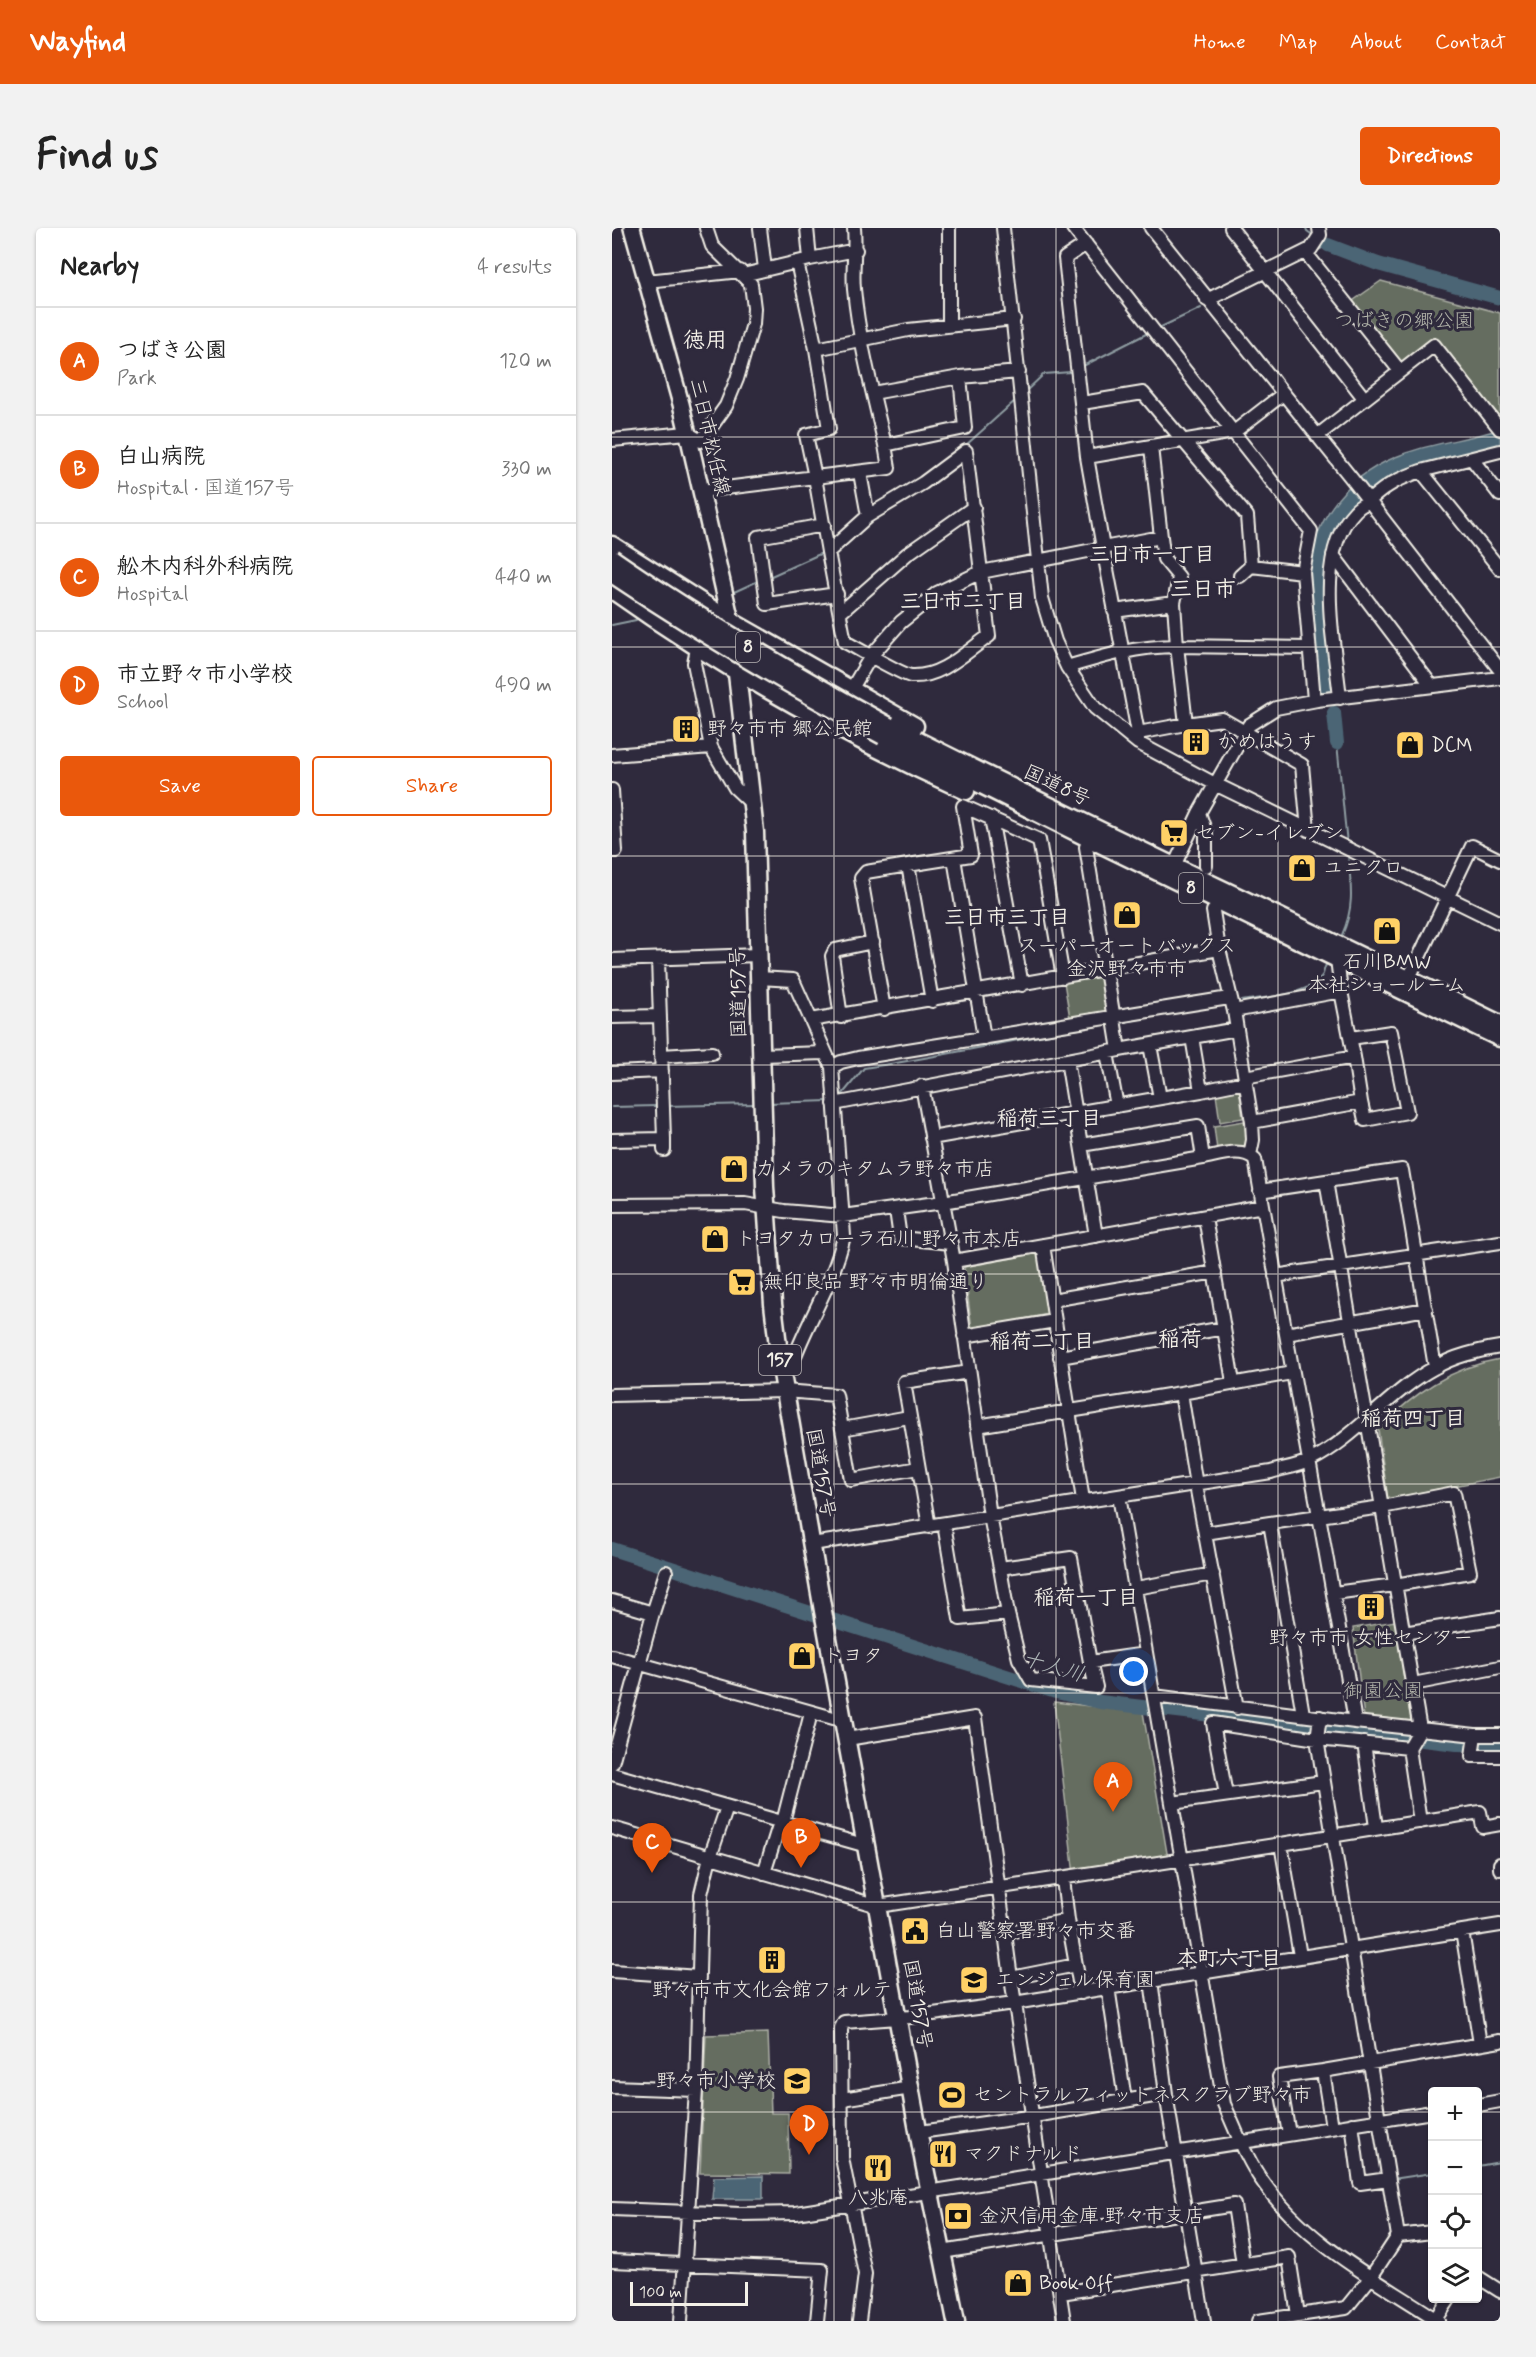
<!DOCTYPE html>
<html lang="en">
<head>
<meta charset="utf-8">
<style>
	:root { --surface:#fff; --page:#f2f2f2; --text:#222; --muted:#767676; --line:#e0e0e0; --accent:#ea580c }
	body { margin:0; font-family:Mynerve,"Klee One",sans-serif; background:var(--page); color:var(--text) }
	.controls { position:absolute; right:18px; bottom:18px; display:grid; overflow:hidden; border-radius:6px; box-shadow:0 2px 4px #0004 }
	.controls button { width:54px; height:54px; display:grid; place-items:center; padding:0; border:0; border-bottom:2px solid var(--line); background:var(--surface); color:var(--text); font:30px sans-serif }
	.scale { position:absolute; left:18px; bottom:15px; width:118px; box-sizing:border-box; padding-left:6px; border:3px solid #f4f1e8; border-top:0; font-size:16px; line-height:21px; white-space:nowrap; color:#f4f1e8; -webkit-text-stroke:4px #2f2a3d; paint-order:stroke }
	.you { position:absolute; left:522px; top:1444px; width:21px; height:21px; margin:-15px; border:4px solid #fff; border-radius:50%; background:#1a73e8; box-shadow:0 0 0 9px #1a73e833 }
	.badge { display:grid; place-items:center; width:39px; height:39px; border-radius:50%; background:var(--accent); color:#fff; font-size:20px; font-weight:700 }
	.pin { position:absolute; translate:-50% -50px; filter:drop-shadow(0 2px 3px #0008) }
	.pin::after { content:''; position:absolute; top:32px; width:21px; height:18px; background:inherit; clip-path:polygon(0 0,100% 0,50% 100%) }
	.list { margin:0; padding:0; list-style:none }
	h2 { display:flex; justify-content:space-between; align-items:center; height:78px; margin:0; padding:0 24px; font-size:26px }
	h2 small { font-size:20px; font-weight:400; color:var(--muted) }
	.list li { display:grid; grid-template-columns:39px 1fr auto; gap:18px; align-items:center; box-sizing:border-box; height:108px; padding:0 24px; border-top:2px solid var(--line) }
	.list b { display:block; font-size:22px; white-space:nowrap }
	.list p { margin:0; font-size:20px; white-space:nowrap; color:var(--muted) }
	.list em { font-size:20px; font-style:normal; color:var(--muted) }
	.actions { display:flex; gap:12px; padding:18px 24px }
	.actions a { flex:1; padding:14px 0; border:2px solid var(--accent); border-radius:6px; text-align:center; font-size:21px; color:var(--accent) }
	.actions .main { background:var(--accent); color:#fff }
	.icon { flex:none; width:33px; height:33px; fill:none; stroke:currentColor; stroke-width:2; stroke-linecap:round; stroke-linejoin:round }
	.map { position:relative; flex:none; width:888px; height:2093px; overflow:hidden; border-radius:6px }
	header { display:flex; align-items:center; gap:36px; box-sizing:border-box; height:84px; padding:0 30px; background:var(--accent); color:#fff }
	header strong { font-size:28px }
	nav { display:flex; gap:33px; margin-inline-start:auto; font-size:21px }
	.intro { display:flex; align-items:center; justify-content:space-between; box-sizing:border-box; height:144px; padding:0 36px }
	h1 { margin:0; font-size:42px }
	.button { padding:15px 27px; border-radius:6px; background:var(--accent); color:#fff; font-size:21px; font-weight:700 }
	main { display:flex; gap:36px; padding:0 36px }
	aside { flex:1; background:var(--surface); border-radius:6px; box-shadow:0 2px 4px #0004 }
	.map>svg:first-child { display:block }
</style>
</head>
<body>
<header>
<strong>Wayfind</strong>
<nav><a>Home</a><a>Map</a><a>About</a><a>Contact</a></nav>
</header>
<div class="intro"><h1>Find us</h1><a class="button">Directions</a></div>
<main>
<aside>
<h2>Nearby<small>4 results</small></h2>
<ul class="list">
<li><span class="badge">A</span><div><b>つばき公園</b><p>Park</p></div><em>120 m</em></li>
<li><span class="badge">B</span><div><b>白山病院</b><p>Hospital · 国道157号</p></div><em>330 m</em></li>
<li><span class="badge">C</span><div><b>舩木内科外科病院</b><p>Hospital</p></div><em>440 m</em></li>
<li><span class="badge">D</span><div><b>市立野々市小学校</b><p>School</p></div><em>490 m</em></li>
</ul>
<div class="actions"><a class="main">Save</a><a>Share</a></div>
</aside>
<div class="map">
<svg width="888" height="2093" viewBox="0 0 888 2093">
	<rect width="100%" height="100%" fill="#2f2a3d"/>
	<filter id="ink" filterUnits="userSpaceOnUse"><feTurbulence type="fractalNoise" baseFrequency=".0167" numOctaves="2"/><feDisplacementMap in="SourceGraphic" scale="12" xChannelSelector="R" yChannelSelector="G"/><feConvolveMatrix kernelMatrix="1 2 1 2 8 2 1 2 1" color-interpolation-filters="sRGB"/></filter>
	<g filter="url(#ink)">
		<path fill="#656d60" stroke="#acafa4" stroke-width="1.5" d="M769 53 888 85V195L822 111 791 136 786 137 738 75Z
			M489 747 496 783 458 790 452 754Z
			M627 861 631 890 608 894 604 866Z
			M632 893 636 917 605 922 602 898Z
			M427 1025 436 1086 360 1101 352 1039Z
			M888 1131V1249L776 1271 766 1201C800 1167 839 1139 888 1131Z
			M783 1393 799 1493 752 1489 741 1400Z
			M442 1474 531 1484 556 1631 462 1647Z
			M156 1805 159 1885H176L177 1946 88 1945 94 1807Z"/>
		<path fill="#4c6574" stroke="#8f9da2" stroke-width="1.5" d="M888 201V219L791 244 775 251 740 280 730 293 720 312 713 350 722 459 720 463 709 464 706 462 696 346C703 286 737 245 794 225 825 214 858 211 888 201Z
			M151 1948V1971H100L102 1949Z"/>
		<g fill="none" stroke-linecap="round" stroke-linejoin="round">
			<path stroke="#8f9da2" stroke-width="2" d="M694 0 695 3 702 8
				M702 24 716 17
				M549 99 589 80
				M471 138 536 105
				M413 164 432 146 459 144
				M353 218 404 172
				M157 349 210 325
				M122 364 146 353
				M0 397 24 392
				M725 515 735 616
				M730 707C743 678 739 657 736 627
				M630 773C652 769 699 768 711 746 712 743 712 740 714 737
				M507 795 554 786
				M229 868 252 840C335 828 416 808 498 796
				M156 875 217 873
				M54 878 144 876
				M0 879 45 878
				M866 1938 888 1934
				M781 1951 820 1945"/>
			<path stroke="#4c6574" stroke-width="14" d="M716 17 766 36 888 70
				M722 485 725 515
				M0 1321 444 1464 488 1474 845 1516 888 1517"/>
			<g stroke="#f4f1e8" stroke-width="16">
				<path id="minor" d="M148 0 153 41
					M195 0 198 31
					M242 0C244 20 240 42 242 61 247 114 261 165 273 217L353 200 348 149 407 144
					M337 0V97
					M391 0 430 370 443 413 455 439 483 480 526 515 603 556 888 695
					M461 0 699 303 691 344 702 472
					M539 0 740 251 888 442
					M619 0 752 170
					M474 16 453 30 475 229
					M693 24 788 143
					M185 34 204 121 296 102 402 91
					M131 47 198 31 244 22
					M35 53 128 43
					M595 72 699 21 708 7 707 0
					M204 121 217 201 194 207 203 249 277 240 273 217
					M261 165 348 149
					M671 166 622 204 475 229 491 320 549 309 552 331 567 349 562 375 565 418 696 420
					M470 175 531 165 635 288 639 338
					M705 208 822 117 888 201
					M0 212 75 205 89 213 114 178 125 151 141 96 142 80 139 56 100 18 94 0
					M539 219 549 309
					M860 231 888 267
					M809 243 888 223
					M248 245 256 288
					M89 263 203 249 216 324 256 288 311 255 354 223 377 408C354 424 329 450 299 448 290 447 245 420 233 414L216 324
					M212 297 146 309 155 376 225 366
					M721 327 820 458
					M628 348 639 338 691 344
					M502 383 562 375
					M228 385 295 326 362 279
					M85 421 82 435 99 519
					M455 439C492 428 526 418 565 418L574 496 610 491 690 537 696 602
					M236 467 259 428 289 394 325 365 369 344 491 320 526 505V515
					M728 470C723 416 701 326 743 283 747 278 753 276 758 272 776 256 786 251 809 243L888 341
					M526 505 574 496
					M0 527 99 519 123 560 141 577
					M0 562 4 623H0
					M587 585 594 605V638
					M379 590 410 757
					M478 611 474 619 507 822 455 832 484 1008
					M342 630 372 810
					M562 638 587 585 637 497 664 480 705 472 888 450
					M601 683 607 721 622 783 640 894 641 912 638 927
					M46 731 52 911
					M0 732 147 727
					M147 750 181 752 199 792 607 721
					M797 750 860 618 888 632
					M729 763 742 829
					M320 773 296 637 359 627 351 578 427 612 451 749
					M272 781 249 650 254 644 296 637
					M622 783 729 763 725 731
					M0 789 48 788
					M229 789 220 728 223 722 261 714
					M580 809 589 863
					M739 810 779 804 795 884 753 892 749 874
					M538 817 548 870
					M507 822 625 801
					M495 825 505 878
					M150 827 212 825
					M49 828 100 825
					M220 839 229 834 246 830 617 770
					M0 845 50 843
					M310 858 342 1033 378 1288 388 1340
					M222 876 455 832
					M319 910 589 863 633 854 638 848 742 829 749 874 640 894
					M0 912 52 911V922
					M469 917 586 898 591 930
					M714 953 790 942 823 1139
					M648 963 714 953 808 1501 797 1520
					M0 977 133 976 172 983 231 988 331 974 591 930C608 927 629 919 643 931 675 1119 712 1306 743 1494
					M284 982 288 1010 339 1015
					M593 989 621 1154
					M431 1017 471 1272
					M342 1033 651 978
					M663 1048 888 1014
					M440 1072 603 1044
					M674 1106 814 1081
					M352 1108 443 1093
					M448 1129 612 1100
					M168 1134 181 1133C197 1090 222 1053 232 1008L220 839 199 792
					M569 1165 584 1257 625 1480
					M0 1167 172 1163 224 1167 239 1252 306 1240
					M365 1198 569 1165 680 1145
					M230 1201 297 1189
					M507 1268 612 1876C624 1902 634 1931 651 1954 694 2016 765 2052 827 2093
					M658 1295 770 1279 842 1265 858 1344 783 1357 722 1365
					M332 1296 348 1391 396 1386 388 1340 459 1330 478 1434 534 1426
					M317 1299 292 1154 357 1144
					M593 1305 658 1295 691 1486
					M200 1316 659 1244C672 1240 687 1238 699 1232 745 1209 777 1164 822 1140 842 1128 865 1123 888 1119
					M524 1360 601 1346
					M0 1373 41 1385 0 1535
					M41 1385 54 1344
					M396 1386 407 1431 419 1452 484 1459 478 1434
					M791 1405 888 1390
					M0 1428 232 1493
					M801 1456 888 1439
					M542 1468 743 1494 863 1507H888
					M708 1489 705 1511 786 2008 820 2004
					M863 1507 860 1528H888
					M235 1511 363 1490 393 1705 456 1692 469 1765
					M752 1515 764 1599
					M0 1546 255 1618
					M614 1567 601 1495 705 1511 797 1520 808 1594
					M560 1575 711 1554
					M171 1594 199 1485
					M0 1600 266 1678 669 1616 688 1728
					M669 1616 868 1584 871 1599 888 1596
					M888 1636V1641
					M152 1645 168 1594
					M451 1651 456 1692
					M850 1703 868 1816
					M393 1705 399 1750
					M0 1743 87 1749
					M539 1752 554 1866 592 2093
					M496 1759 513 1872
					M0 1859 84 1862
					M230 1871 299 1860
					M866 1877 888 1873
					M740 1896 748 1955 776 1951
					M720 1899 711 1843 888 1813
					M308 1904 422 1888 554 1866
					M677 1906 667 1849 711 1843
					M0 1981 129 1986 184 1985 820 1884
					M330 2024 622 1977 631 2036
					M0 2033 210 2042 205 2093
					M866 2049 888 2063
					M449 2065 677 2029 686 2087
					M69 2093 84 1862 89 1666 98 1629 115 1579
					M247 2093 253 2046 230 1930 229 1800 232 1794 299 1789 402 1775 888 1697
					M452 2093 399 1750 464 1737
					M646 2093 734 2080 759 2049 786 2008
					M823 2093 838 2070"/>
			</g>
			<g stroke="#f4f1e8" stroke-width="20">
				<path id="major" d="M20 0 69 176 119 393"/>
			</g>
			<g stroke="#f4f1e8" stroke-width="21">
				<path id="highway" d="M0 317 119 393 303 498
					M0 362C111 441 230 507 354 563
					M119 393 143 604 153 959 161 1076 168 1134 211 1383 312 1935 344 2093
					M277 498C479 601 685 695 888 796
					M271 508 478 611 888 810"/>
			</g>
			<use href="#minor" stroke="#2f2a3d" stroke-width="12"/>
			<use href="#major" stroke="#2f2a3d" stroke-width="15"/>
			<use href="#highway" stroke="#2f2a3d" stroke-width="16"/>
			<g stroke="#f4f1e8" stroke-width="21" stroke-linecap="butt">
				<path id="highway-bridge" d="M0 330C89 392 182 446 277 498
					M0 346C88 405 178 458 271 508"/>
			</g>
			<use href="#highway-bridge" stroke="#2f2a3d" stroke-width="16"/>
		</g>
	</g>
	<path fill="none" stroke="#f4f1e8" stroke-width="1.5" stroke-opacity="0.55" d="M222 0V2093M444 0V2093M666 0V2093M0 209H888M0 419H888M0 628H888M0 837H888M0 1046H888M0 1256H888M0 1465H888M0 1674H888M0 1884H820M866 1884H888"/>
	<defs>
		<g id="building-square" transform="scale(1.5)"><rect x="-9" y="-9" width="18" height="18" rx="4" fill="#ffd166" stroke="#2f2a3d"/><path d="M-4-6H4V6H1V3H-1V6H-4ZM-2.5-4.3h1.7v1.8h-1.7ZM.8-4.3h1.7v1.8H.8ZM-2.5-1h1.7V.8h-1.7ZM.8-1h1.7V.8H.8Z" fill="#111"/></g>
		<g id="shop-square" transform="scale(1.5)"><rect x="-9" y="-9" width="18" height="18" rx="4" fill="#ffd166" stroke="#2f2a3d"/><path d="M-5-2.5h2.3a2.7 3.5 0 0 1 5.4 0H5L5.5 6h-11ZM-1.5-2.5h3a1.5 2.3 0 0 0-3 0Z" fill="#111"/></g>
		<g id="supermarket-square" transform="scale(1.5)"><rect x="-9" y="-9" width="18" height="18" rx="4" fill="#ffd166" stroke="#2f2a3d"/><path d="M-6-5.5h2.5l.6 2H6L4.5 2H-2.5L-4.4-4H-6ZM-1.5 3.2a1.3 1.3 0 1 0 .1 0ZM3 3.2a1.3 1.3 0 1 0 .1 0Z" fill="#111"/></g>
		<g id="civic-square" transform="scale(1.5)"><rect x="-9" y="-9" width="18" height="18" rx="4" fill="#ffd166" stroke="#2f2a3d"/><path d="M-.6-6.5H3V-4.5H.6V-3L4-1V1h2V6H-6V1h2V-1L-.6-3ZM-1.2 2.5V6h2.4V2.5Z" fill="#111"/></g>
		<g id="school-square" transform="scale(1.5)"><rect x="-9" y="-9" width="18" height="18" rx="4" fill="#ffd166" stroke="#2f2a3d"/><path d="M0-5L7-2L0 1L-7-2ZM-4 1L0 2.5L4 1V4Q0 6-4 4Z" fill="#111"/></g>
		<g id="stadium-square" transform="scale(1.5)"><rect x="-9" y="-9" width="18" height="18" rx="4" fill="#ffd166" stroke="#2f2a3d"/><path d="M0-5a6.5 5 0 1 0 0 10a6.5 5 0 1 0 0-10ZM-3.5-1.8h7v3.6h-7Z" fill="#111"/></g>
		<g id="restaurant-square" transform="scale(1.5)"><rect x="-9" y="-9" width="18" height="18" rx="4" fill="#ffd166" stroke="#2f2a3d"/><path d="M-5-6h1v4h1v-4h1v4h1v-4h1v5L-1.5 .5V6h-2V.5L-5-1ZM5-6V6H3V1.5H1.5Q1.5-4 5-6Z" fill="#111"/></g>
		<g id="bank-square" transform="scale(1.5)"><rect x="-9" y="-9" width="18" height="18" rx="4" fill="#ffd166" stroke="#2f2a3d"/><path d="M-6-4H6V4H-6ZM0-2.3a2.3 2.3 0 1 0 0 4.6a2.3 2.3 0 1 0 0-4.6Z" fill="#111"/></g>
	</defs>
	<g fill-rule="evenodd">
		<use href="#building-square" x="74" y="501"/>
		<use href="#building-square" x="584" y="514"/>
		<use href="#shop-square" x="798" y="517"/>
		<use href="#supermarket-square" x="562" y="605"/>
		<use href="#shop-square" x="690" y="640"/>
		<use href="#shop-square" x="515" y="687"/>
		<use href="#shop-square" x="775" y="703"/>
		<use href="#shop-square" x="122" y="941"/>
		<use href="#shop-square" x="103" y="1011"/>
		<use href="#supermarket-square" x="130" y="1054"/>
		<use href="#building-square" x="759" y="1379"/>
		<use href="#shop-square" x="190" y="1428"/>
		<use href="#civic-square" x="303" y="1703"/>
		<use href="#building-square" x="160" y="1732"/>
		<use href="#school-square" x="362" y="1752"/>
		<use href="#school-square" x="185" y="1853"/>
		<use href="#stadium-square" x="340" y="1867"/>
		<use href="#restaurant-square" x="331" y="1926"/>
		<use href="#restaurant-square" x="266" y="1940"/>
		<use href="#bank-square" x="346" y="1988"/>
		<use href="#shop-square" x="406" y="2055"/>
	</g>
	<g text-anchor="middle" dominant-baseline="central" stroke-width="6" stroke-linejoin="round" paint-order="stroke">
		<g fill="#2f2a3d" stroke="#b9b5b5" stroke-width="1.5">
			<rect x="124" y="404" width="24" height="30" rx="4.5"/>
			<rect x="567" y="645" width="24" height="30" rx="4.5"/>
			<rect x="147" y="1117" width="42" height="30" rx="4.5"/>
		</g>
		<g font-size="18" font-weight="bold" fill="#f4f1e8">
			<text x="136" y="419">8</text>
			<text x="579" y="660">8</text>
			<text x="168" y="1132">157</text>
		</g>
		<g font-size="20" fill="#b4b6ab" stroke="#2f2a3d">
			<text x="792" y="93">つばきの郷公園</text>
			<text x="771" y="1463">御園公園</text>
		</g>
		<g font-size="20" fill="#f4f1e8" stroke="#2f2a3d">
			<text transform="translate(97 209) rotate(77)">三日市松任線</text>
			<text transform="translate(445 558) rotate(25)">国道8号</text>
			<text transform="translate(127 765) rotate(-91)">国道157号</text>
			<text transform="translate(208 1245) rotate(80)">国道157号</text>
			<text transform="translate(305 1776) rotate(80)">国道157号</text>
		</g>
		<g font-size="20" fill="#f4f1e8" stroke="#2f2a3d" text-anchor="start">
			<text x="95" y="501">野々市市 郷公民館</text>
			<text x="605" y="514">かめはうす</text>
			<text x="819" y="517">DCM</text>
			<text x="583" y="605">セブン-イレブン</text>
			<text x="711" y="640">ユニクロ</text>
			<text x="515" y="718" text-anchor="middle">スーパーオートバックス<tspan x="515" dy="23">金沢野々市市</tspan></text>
			<text x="775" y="734" text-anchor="middle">石川BMW<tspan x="775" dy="23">本社ショールーム</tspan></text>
			<text x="143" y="941">カメラのキタムラ野々市店</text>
			<text x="124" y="1011">トヨタカローラ石川 野々市本店</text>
			<text x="151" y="1054">無印良品 野々市明倫通り</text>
			<text x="759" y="1410" text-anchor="middle">野々市市 女性センター</text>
			<text x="211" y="1428">トヨタ</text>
			<text x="324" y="1703">白山警察署野々市交番</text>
			<text x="383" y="1752">エンジェル保育園</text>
			<text x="160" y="1762" text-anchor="middle">野々市市文化会館フォルテ</text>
			<text x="164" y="1853" text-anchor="end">野々市小学校</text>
			<text x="361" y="1867">セントラルフィットネスクラブ野々市</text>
			<text x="352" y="1926">マクドナルド</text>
			<text x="266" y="1970" text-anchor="middle">八兆庵</text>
			<text x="367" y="1988">金沢信用金庫 野々市支店</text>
			<text x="427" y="2055">Book Off</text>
		</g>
		<g font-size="21" font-weight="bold" fill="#f4f1e8" stroke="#2f2a3d">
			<text x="540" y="327">三日市一丁目</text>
			<text x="351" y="374">三日市二丁目</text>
			<text x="395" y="690">三日市三丁目</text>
			<text x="437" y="891">稲荷三丁目</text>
			<text x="430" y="1114">稲荷二丁目</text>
			<text x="801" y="1191">稲荷四丁目</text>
			<text x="474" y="1370">稲荷一丁目</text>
			<text x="617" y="1731">本町六丁目</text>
		</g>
		<g font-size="21" font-style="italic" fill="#b1b9ba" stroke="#2f2a3d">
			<text transform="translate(441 1439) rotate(16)">十人川</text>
		</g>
		<g font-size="22" font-weight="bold" fill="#f4f1e8" stroke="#2f2a3d">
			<text x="93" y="113">徳用</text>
			<text x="591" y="362">三日市</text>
			<text x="568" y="1112">稲荷</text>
		</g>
	</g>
</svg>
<div class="controls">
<button>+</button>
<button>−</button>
<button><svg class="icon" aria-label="locate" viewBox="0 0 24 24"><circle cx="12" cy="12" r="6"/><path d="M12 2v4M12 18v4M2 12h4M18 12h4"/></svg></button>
<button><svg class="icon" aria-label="layers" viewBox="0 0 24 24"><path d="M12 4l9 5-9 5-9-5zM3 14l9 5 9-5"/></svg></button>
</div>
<div class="scale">100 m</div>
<div class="you"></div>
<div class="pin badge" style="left:501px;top:1584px">A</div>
<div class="pin badge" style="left:189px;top:1640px">B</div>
<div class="pin badge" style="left:40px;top:1645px">C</div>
<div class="pin badge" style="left:197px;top:1927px">D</div>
</div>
</main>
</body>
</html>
